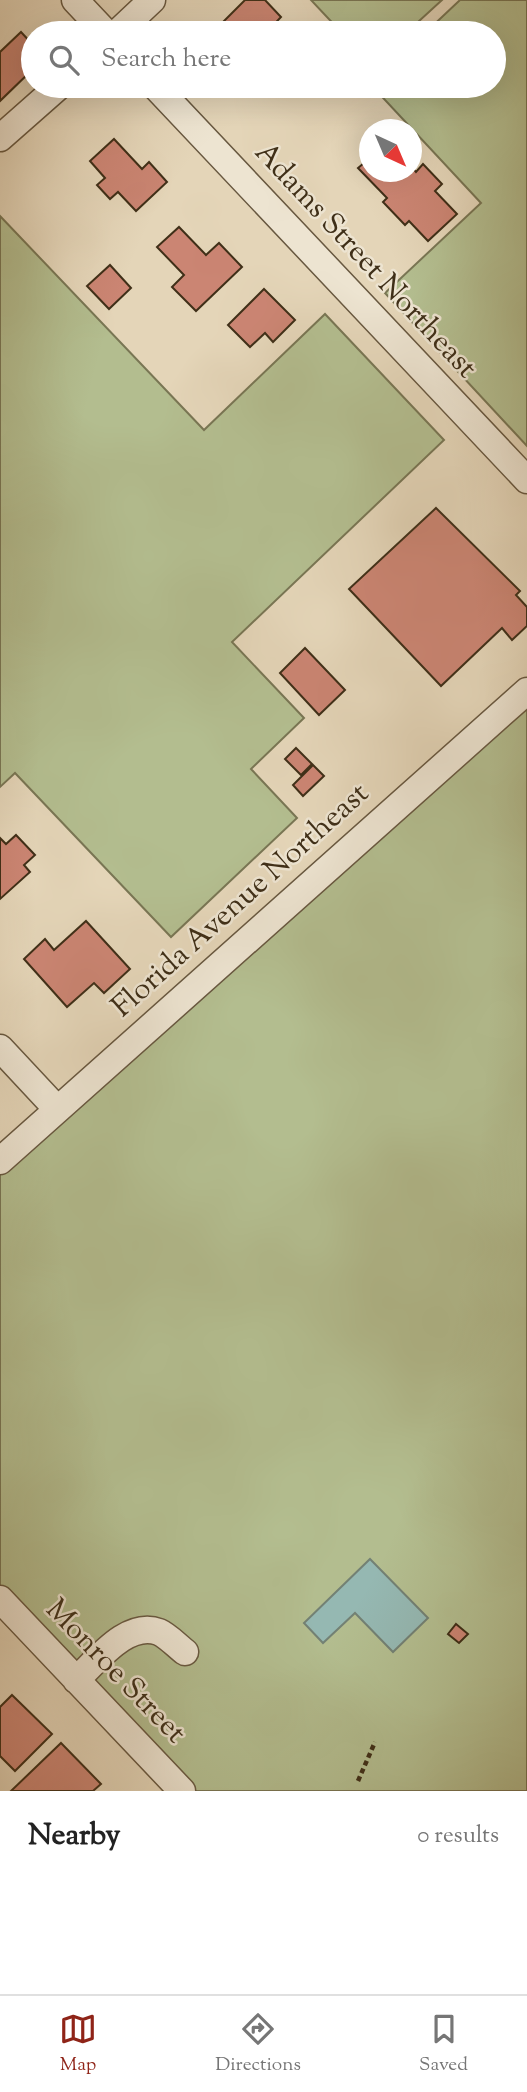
<!DOCTYPE html>
<html lang="en">
<head>
<meta charset="utf-8">
<style>
	:root { --surface:#fff; --page:#f6f6f6; --text:#222; --muted:#767676; --line:#e0e0e0; --accent:#8f2418 }
	body { margin:0; font-family:"Sorts Mill Goudy",serif; background:var(--page); color:var(--text) }
	.compass { position:absolute; left:359px; top:119px; width:63px; height:63px; border-radius:50%; background:var(--surface); box-shadow:0 7px 28px #0002; rotate:136deg }
	.list { margin:0; padding:0; list-style:none }
	h2 { display:flex; justify-content:space-between; align-items:center; height:91px; margin:0; padding:0 28px; font-size:30px }
	h2 small { font-size:23px; font-weight:400; color:var(--muted) }
	.icon { flex:none; width:38px; height:38px; fill:none; stroke:currentColor; stroke-width:2; stroke-linecap:round; stroke-linejoin:round }
	.map { position:relative; flex:none; width:527px; height:1791px; overflow:hidden }
	.search { position:absolute; background:var(--surface); box-shadow:0 7px 28px #0002; left:21px; right:21px; top:21px; height:77px; display:flex; align-items:center; gap:18px; box-sizing:border-box; padding:0 24px; border-radius:38px; color:var(--muted); font-size:26px }
	.sheet { height:203px; background:var(--surface) }
	nav { display:flex; justify-content:space-around; align-items:center; box-sizing:border-box; height:98px; border-top:2px solid var(--line); background:var(--surface); font-size:19px; color:var(--muted) }
	nav a { display:grid; justify-items:center; gap:4px }
	nav .on { color:var(--accent) }
	.map>svg:first-child { display:block }
</style>
</head>
<body>
<div class="map">
<svg width="527" height="1791" viewBox="0 0 527 1791">
	<rect width="100%" height="100%" fill="#e4d5b8"/>
	<filter id="stains"><feTurbulence type="fractalNoise" baseFrequency=".00286" numOctaves="4"/><feColorMatrix values="0 0 0 0 .2 0 0 0 0 .09 0 0 0 0 .02 0 0 0 .5 -.17"/></filter>
	<radialGradient id="worn" r=".72"><stop offset=".6" stop-color="#630" stop-opacity="0"/><stop offset="1" stop-color="#630" stop-opacity=".3"/></radialGradient>
	<path fill="#b3bd8f" stroke="#797654" stroke-width="2" d="M311 0H442L406 33H342Z
		M460 0H527V446L385 293 481 203 372 86H494V33H425Z
		M0 216 204 430 325 314 444 440 232 642 304 718 251 769 297 818 171 937 15 773 0 787Z
		M527 691V1791H182L0 1599V1161Z"/>
	<path fill="#95b8b2" stroke="#738174" stroke-width="2" d="M370 1559 428 1618 393 1652 355 1613 323 1643 304 1623Z"/>
	<path fill="#cb8573" stroke="#3f2f18" stroke-width="2" d="M245 0H265L281 17 266 33H212Z
		M21 32 33 45V69L0 101V52Z
		M114 139 142 169 149 162 167 182 136 211 118 192 110 199 97 185 105 178 90 161Z
		M370 158V172H412V167L416 172 423 164 442 184 435 191 457 214 428 241 409 221 405 225 383 202 387 198 358 168Z
		M179 227 206 255 219 243 242 267 196 311 172 287 184 275 157 247Z
		M110 265 131 288 109 309 87 286Z
		M264 289 295 320 273 342 265 333 250 347 228 325Z
		M436 508 520 591 516 595 527 607V626L512 640 502 628 441 686 349 589Z
		M305 648 345 690 319 715 280 673Z
		M296 748 312 764 301 775 285 759Z
		M313 765 324 776 303 796 293 785Z
		M16 835 35 855 24 865 30 872 0 899V838L6 844Z
		M86 921 130 969 104 993 94 983 67 1007 24 959 45 939 54 950Z
		M456 1624 468 1634 459 1643 448 1634Z
		M12 1695 52 1734 15 1771 0 1756V1707Z
		M61 1743 101 1784 93 1791H11Z"/>
	<g fill="none" stroke-linecap="round" stroke-linejoin="round">
		<g stroke="#685840" stroke-width="29">
			<path id="minor" d="M75 0 106 33
				M117 33 152 0
				M155 86 527 480
				M0 138 59 86
				M0 1048 57 1109
				M0 1161 527 691
				M0 1599 182 1791
				M76 1680C97 1661 127 1620 159 1632 168 1636 177 1646 185 1652"/>
		</g>
		<path stroke="#3f2f18" stroke-width="4.5" stroke-dasharray="5 3.5" stroke-linecap="butt" d="M358 1781 375 1742"/>
		<use href="#minor" stroke="#ede4d1" stroke-width="26"/>
	</g>
	<g text-anchor="middle" dominant-baseline="central" stroke-width="5" stroke-linejoin="round" paint-order="stroke">
		<g font-size="30" fill="#3f2f18" stroke="#ede4d1">
			<text transform="translate(365 261) rotate(47)">Adams Street Northeast</text>
			<text transform="translate(241 901) rotate(-42)">Florida Avenue Northeast</text>
			<text transform="translate(115 1672) rotate(46)">Monroe Street</text>
		</g>
	</g>
	<rect width="100%" height="100%" filter="url(#stains)"/>
	<rect width="100%" height="100%" fill="url(#worn)"/>
</svg>
<svg class="compass" viewBox="-18 -18 36 36"><path d="M0-13l5 13h-10z" fill="#e53935"/><path d="M0 13l5-13h-10z" fill="#767676"/></svg>
<div class="search"><svg class="icon" aria-label="search" viewBox="0 0 24 24"><circle cx="10" cy="10" r="6"/><path d="M15 15l6 6"/></svg>Search here</div>
</div>
<section class="sheet">
<h2>Nearby<small>0 results</small></h2>
<ul class="list">
</ul>
</section>
<nav>
<a class="on"><svg class="icon" aria-label="map" viewBox="0 0 24 24"><path d="M3 6l6-2 6 2 6-2v14l-6 2-6-2-6 2zM9 4v14M15 6v14"/></svg>Map</a>
<a><svg class="icon" aria-label="directions" viewBox="0 0 24 24"><path d="M12 3l9 9-9 9-9-9zM9 14v-3h6M13 9l2 2-2 2"/></svg>Directions</a>
<a><svg class="icon" aria-label="saved" viewBox="0 0 24 24"><path d="M7 4h10v16l-5-4-5 4z"/></svg>Saved</a>
</nav>
</body>
</html>
